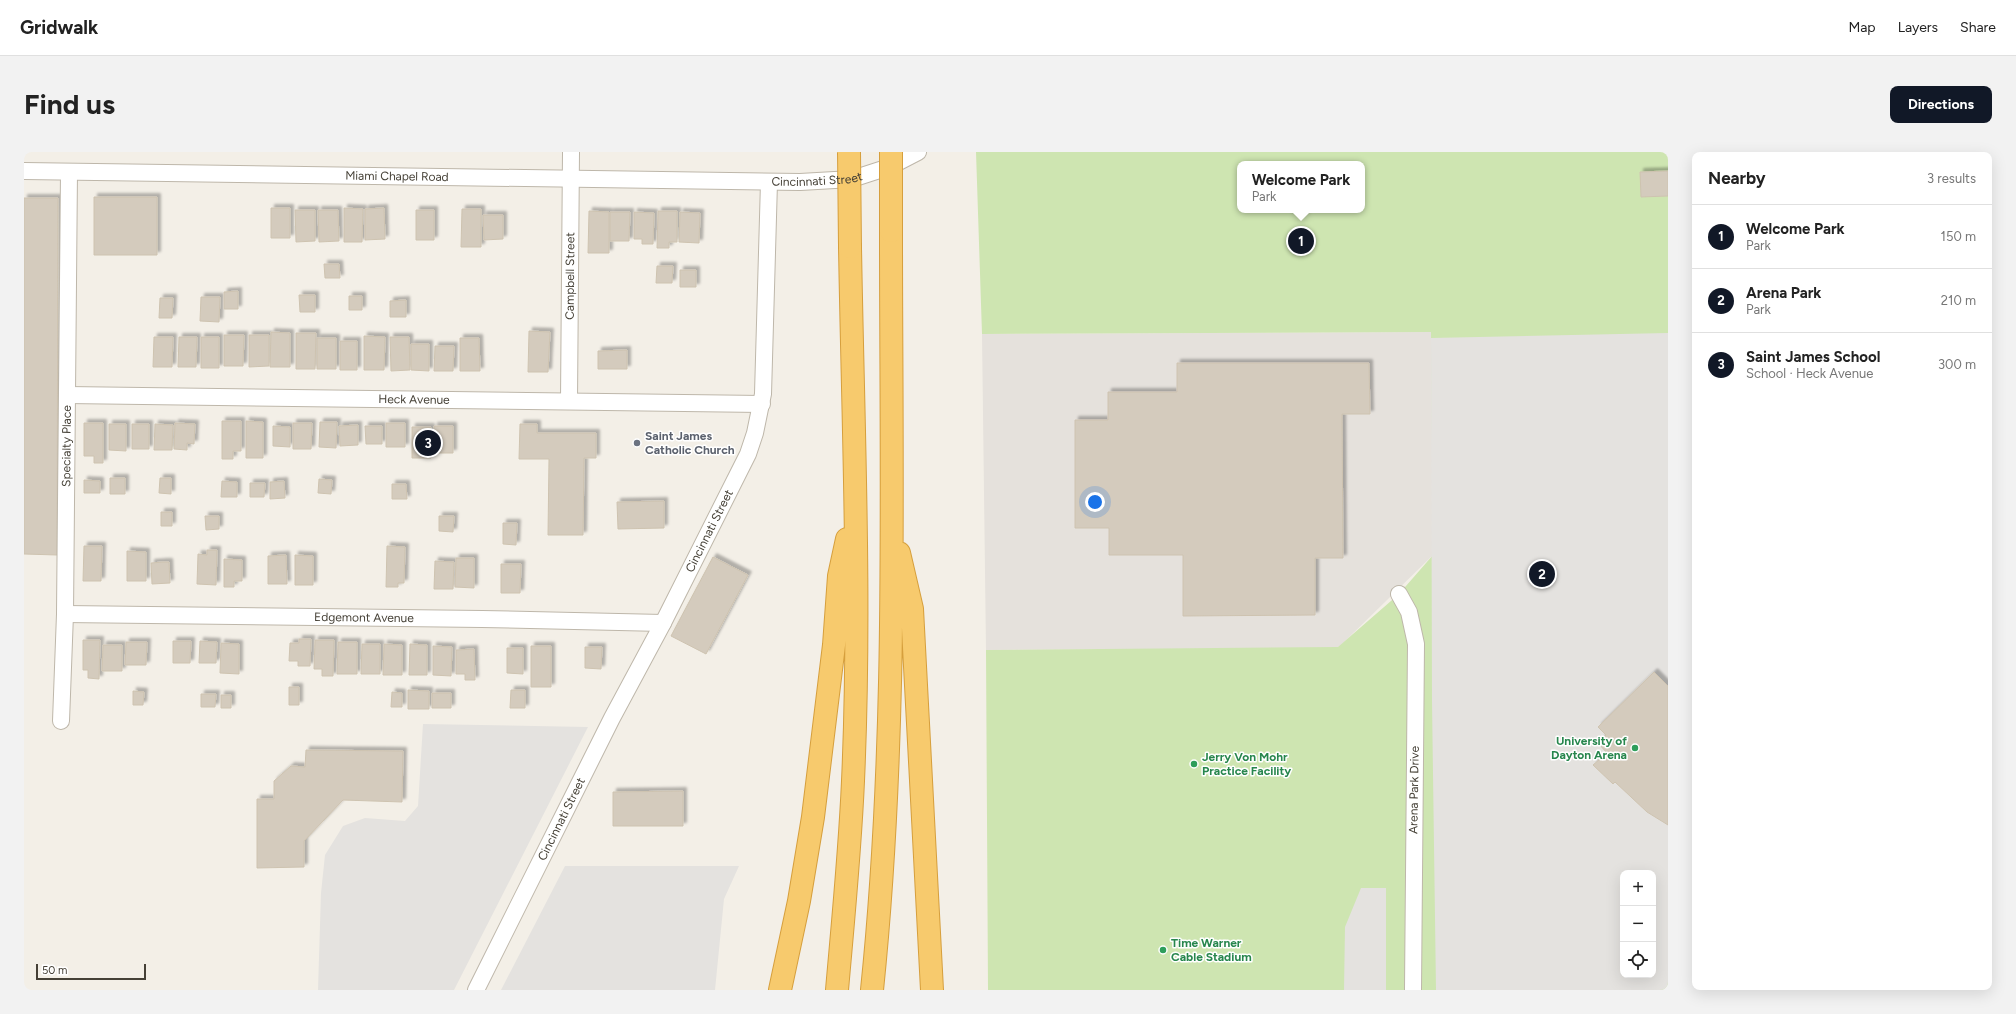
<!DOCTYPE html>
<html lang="en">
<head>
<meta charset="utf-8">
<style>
	:root { --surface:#fff; --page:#f2f2f2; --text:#222; --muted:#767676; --line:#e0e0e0; --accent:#111827 }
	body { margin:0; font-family:Figtree,sans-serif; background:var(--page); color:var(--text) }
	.controls { position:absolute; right:12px; bottom:12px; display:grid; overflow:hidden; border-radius:8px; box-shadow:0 4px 16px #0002 }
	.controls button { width:36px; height:36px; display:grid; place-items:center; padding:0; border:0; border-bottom:1px solid var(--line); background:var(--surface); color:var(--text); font:20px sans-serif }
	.scale { position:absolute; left:12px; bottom:10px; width:110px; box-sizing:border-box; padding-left:4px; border:2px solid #454036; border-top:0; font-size:11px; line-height:14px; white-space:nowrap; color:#454036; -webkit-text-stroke:3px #fff; paint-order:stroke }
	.you { position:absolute; left:1071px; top:350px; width:14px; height:14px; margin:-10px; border:3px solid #fff; border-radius:50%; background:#1a73e8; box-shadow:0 0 0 6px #1a73e833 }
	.badge { display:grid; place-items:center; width:26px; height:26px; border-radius:50%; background:var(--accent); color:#fff; font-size:13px; font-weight:700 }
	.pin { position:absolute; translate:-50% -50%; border:2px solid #fff; box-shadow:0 1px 4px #0006 }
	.popup { position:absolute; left:1213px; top:9px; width:128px; height:52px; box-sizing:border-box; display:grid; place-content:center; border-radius:8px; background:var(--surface); filter:drop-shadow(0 1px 3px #0005); font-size:13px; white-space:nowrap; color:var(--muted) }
	.popup b { font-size:15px; color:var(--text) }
	.popup::after { content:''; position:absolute; left:50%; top:100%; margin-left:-8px; border:8px solid transparent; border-top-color:var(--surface) }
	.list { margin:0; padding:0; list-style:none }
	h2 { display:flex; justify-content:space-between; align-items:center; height:52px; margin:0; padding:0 16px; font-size:17px }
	h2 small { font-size:13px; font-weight:400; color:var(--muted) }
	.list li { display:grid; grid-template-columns:26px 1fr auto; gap:12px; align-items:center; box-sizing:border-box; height:64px; padding:0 16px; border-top:1px solid var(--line) }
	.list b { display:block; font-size:15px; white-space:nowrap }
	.list p { margin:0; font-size:13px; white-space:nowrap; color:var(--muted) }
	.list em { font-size:13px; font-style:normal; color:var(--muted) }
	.icon { flex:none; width:22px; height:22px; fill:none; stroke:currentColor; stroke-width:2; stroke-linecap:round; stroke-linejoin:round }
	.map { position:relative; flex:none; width:1644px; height:838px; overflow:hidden; border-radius:8px }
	header { display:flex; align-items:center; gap:24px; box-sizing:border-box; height:56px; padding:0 20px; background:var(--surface); border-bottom:1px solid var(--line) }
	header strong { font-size:19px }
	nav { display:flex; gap:22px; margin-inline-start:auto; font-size:14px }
	.intro { display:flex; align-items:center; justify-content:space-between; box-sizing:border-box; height:96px; padding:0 24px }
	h1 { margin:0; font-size:28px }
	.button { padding:10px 18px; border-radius:8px; background:var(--accent); color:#fff; font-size:14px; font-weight:700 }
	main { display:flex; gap:24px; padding:0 24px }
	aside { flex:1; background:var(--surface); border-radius:8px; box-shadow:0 4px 16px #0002 }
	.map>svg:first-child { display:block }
</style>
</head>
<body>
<header>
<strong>Gridwalk</strong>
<nav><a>Map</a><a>Layers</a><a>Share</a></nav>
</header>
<div class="intro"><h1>Find us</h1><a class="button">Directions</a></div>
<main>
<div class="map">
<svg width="1644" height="838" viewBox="0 0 1644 838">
	<defs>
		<filter id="shadow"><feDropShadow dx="3.5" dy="-3.5" stdDeviation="1" flood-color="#0004"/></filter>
	</defs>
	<rect width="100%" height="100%" fill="#f3efe7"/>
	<path fill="#e5e1dc" d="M1407 180 1409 403 1314 496 962 498 958 182Z"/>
	<path fill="#cee5b1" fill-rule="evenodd" d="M952 0H1644V838H964L962 498 1314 495 1375 442 1409 403 1407 186V180L958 182ZM1216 12H1338V58H1216ZM1599 721H1629V823H1599Z"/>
	<path fill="#e4e2df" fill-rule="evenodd" d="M1644 181V838H1412L1408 549 1407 186ZM1599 721H1629V823H1599Z
		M399 572 564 575 430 838H294L297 741 301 703 319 674 341 666 381 669 394 654Z
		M541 714H715L700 747 691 838H477Z
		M1337 736H1362V838H1320L1321 775Z"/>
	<path fill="#d4cbbd" stroke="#cec3b0" filter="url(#shadow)" d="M1644 19V44L1617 45 1616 20Z
		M70 45H133V103H70Z
		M0 46H34L33 403 0 402Z
		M247 56H266V86H247Z
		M320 56 339 57 338 90H320Z
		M360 56 361 87 341 88V57Z
		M438 57H457V95H437Z
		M271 58H291V89L272 90Z
		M294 58H314L315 89 295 90Z
		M392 58H410V88H392Z
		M565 59 585 60V101H564Z
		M634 59H653V90H645V96H633Z
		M586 60H606L605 89H586Z
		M610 60 630 61 629 92H618V87H610Z
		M656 60 676 61 675 91 655 90Z
		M459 63H479V87L460 88Z
		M300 112H315L316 126H301Z
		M633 114H649L648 131H632Z
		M656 118H672V135H656Z
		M214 139V157H200V140Z
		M275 143H291V160H276Z
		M325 144H338V158H325Z
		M177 145H196L195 170 176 169Z
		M136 146H149L148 166H135Z
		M382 148V165H366V149Z
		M505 179 526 180 524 220H504Z
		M247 180 266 181V215H246Z
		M272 181H292L291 217H272Z
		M200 183H220L219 214H200Z
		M225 183H245V214L225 215Z
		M340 184 361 185 360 218H340Z
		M130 185H149L148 215H129Z
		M155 185H173L172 215H154Z
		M177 185H195V216H177Z
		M366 185H385L386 218 367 219Z
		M293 186H312V217H293Z
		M436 186H455L456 219H436Z
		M316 189H333V218H316Z
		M387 192H405V219L387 218Z
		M411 194H430L429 219H410Z
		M603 198V217H574V199Z
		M1153 211H1345L1346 262H1318L1319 406H1291V463L1159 464V403H1085V376H1051V268H1084V240H1153Z
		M198 269H217V299H209V307H198Z
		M222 269 239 270V306H222Z
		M296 270H313L312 296 295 295Z
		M60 271H79V311H70V304H60Z
		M151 271 171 272 170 292 163 291V298L150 297Z
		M269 271H288L287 297H269Z
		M362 271H381V295H362Z
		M85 272H102V299L85 298Z
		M108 272H125V297H108Z
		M131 272 149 273 148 298H130Z
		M496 272H513V281H572V306H560L559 383H524L525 307H495Z
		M334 273V293L316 294 315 274Z
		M249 274 266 275V295L249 294Z
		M341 274H358V292H342Z
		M410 274H429V301H410Z
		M388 275H407V306H388Z
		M86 326H101V342H86Z
		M136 326H147V342L135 341Z
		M295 327 308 328 307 342 294 341Z
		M60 328 76 329V341H60Z
		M198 329 213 330V345H197Z
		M260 329 261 346 246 347V330Z
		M226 331H241L240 345H226Z
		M368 332H382L383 347H368Z
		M640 349V376L594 377 593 350Z
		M137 360H148V374H137Z
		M181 364H195V377L182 378Z
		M415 364H430L429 380 415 379Z
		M479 371H493L492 393 479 392Z
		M60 394H78L77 429H59Z
		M363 394 381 395 380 431H374V435H362Z
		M183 398H193L192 433 173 432 174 402 183 403Z
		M103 399 122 400V429H103Z
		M262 403 263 432H244V404Z
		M271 403 289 404V433H271Z
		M689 405 724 423 682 502 647 484Z
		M432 406H450V436L431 435Z
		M200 407 218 408V429H210V435H200Z
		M411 409 430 410 429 437H410Z
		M139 410H145L146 431 128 432 127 411Z
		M477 412H497L496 441H477Z
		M275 487H287L286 514H274V509H265L266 491H275Z
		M59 488H76L75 527 64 526V518H59Z
		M291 488H310L309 524H298V517H290Z
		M149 489H167L166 511H149Z
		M176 489 193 490 192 511H175Z
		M102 490H123L122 513H101Z
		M314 490H333V522H313Z
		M197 491 215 492V522L196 521Z
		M338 492H356V522H337Z
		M360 492 378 493V523H359Z
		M386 492 403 493V523H385Z
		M79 493H98V519H78Z
		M409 494 428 495 427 524 409 523Z
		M507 494H527V535H507Z
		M561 495H578L577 517 561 516Z
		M483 496H499V522L483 521Z
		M450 497 451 528H441V522H432V498Z
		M1630 520 1644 534V673L1623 660 1591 630 1589 632 1569 613 1583 601 1574 591 1582 583 1574 575Z
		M265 535H275V553H265Z
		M384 538 405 539V557H384Z
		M487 538H501V556H486Z
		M109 539 120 540 119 553H109Z
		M368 540 378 541V555H367Z
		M408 541H427V556H408Z
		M177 542H192L191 555H177Z
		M197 543H207V556H197Z
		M282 598 379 599 378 650 319 648 280 689V715L233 716V647H250V629L267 614 281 615Z
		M659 639V674H589V640Z"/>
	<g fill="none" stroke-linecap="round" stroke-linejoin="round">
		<g stroke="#beb7aa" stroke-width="18">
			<g id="minor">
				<path id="s1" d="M0 19 776 30 828 27 865 15 894 0"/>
				<path id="s2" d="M43 243 738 252"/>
				<path id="s3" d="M545 249 547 0"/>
				<path d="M1375 442 1385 460 1392 492 1389 838"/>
				<path id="s4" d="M41 462 458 467 639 471"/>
				<path id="s5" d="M37 569 41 462 45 20"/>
				<path id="s6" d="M452 838 588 566 639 471 724 302 731 281 739 242 745 30"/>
			</g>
		</g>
		<g stroke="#d69f3d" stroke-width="24">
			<path id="highway" d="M875 401 888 457 908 838
				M756 838 775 749 789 665 810 493 815 424 823 387
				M813 838C819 769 826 699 829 629 837 451 829 273 826 95
				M848 838C874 586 867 332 867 79"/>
		</g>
		<use href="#minor" stroke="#fff" stroke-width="16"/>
		<use href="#highway" stroke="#f7ca6d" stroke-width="22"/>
		<g stroke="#d69f3d" stroke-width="24" stroke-linecap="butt">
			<path id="highway-bridge" d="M825 0 826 95
				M867 0V79"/>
		</g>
		<use href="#highway-bridge" stroke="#f7ca6d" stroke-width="22"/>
	</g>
	<circle fill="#6b7280" stroke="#fff" stroke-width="1.5" cx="613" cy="291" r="4"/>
	<g fill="#2e9e5b" stroke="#fff" stroke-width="1.5">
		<circle cx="1611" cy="596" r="4"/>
		<circle cx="1170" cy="612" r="4"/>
		<circle cx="1139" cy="798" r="4"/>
	</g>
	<g text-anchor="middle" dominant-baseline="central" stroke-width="3" stroke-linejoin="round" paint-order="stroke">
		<g font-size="12" fill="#454036" stroke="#fff">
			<text stroke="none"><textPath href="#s1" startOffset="373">Miami Chapel Road</textPath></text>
			<text stroke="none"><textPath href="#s1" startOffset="793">Cincinnati Street</textPath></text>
			<text stroke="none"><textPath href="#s3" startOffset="125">Campbell Street</textPath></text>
			<text stroke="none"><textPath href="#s2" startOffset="347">Heck Avenue</textPath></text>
			<text stroke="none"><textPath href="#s5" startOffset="275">Specialty Place</textPath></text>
			<text stroke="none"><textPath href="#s6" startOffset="515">Cincinnati Street</textPath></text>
			<text stroke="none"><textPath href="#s4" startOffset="299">Edgemont Avenue</textPath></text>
			<text transform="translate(1390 638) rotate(-89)">Arena Park Drive</text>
			<text stroke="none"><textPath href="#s6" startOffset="191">Cincinnati Street</textPath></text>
		</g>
		<g font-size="12" font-weight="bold" fill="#5b616d" stroke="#fff" text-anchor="start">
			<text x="621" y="284">Saint James<tspan x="621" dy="14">Catholic Church</tspan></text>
		</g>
		<g font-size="12" font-weight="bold" fill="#27864d" stroke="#fff" text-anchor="start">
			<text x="1603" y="589" text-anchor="end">University of<tspan x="1603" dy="14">Dayton Arena</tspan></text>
			<text x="1178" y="605">Jerry Von Mohr<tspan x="1178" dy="14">Practice Facility</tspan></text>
			<text x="1147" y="791">Time Warner<tspan x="1147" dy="14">Cable Stadium</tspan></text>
		</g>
	</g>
</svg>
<div class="controls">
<button>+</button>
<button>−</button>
<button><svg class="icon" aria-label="locate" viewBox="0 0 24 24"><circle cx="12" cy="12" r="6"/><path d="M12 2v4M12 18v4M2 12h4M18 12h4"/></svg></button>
</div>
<div class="scale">50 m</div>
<div class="you"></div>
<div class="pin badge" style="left:1277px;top:89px">1</div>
<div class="popup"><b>Welcome Park</b>Park</div>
<div class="pin badge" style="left:1518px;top:422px">2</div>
<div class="pin badge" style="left:404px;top:291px">3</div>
</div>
<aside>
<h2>Nearby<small>3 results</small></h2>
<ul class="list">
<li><span class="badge">1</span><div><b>Welcome Park</b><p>Park</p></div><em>150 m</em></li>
<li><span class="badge">2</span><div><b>Arena Park</b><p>Park</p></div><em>210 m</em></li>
<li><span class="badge">3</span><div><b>Saint James School</b><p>School · Heck Avenue</p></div><em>300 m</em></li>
</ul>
</aside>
</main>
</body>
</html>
